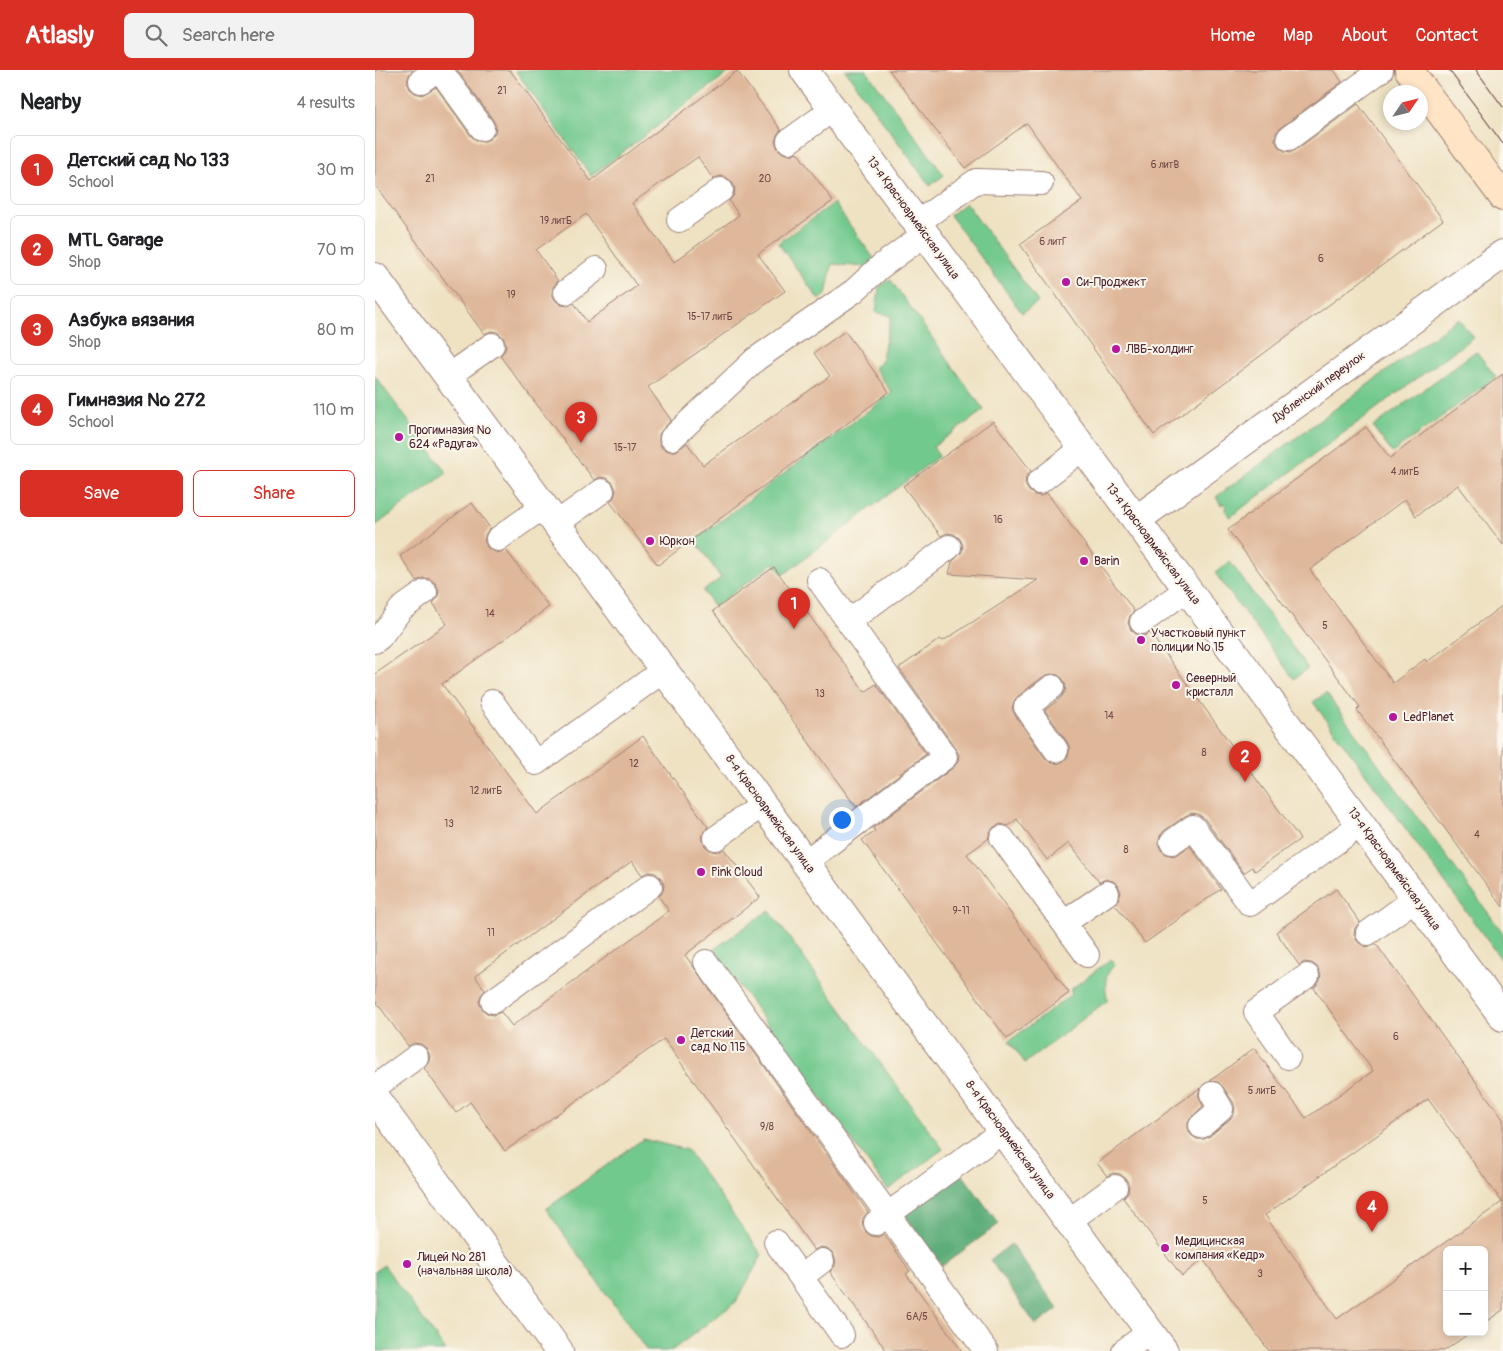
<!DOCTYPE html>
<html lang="en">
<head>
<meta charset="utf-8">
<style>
	:root { --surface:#fff; --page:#f2f2f2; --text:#202124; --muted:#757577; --line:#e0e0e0; --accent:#d93025 }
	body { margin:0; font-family:Pangolin,sans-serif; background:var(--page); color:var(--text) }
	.controls { position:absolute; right:15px; bottom:15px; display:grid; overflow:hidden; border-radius:8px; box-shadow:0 2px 8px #0003 }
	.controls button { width:45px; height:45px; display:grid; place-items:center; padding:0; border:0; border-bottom:1px solid var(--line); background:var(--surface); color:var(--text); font:25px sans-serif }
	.compass { position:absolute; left:1008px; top:15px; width:45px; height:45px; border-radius:50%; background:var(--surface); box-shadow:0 2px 8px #0003; rotate:55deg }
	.you { position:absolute; left:466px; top:749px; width:18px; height:18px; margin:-12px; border:4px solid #fff; border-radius:50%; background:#1a73e8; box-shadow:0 0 0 8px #1a73e833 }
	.badge { display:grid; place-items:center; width:32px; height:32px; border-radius:50%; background:var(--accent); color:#fff; font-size:16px; font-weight:700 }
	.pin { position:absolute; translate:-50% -41px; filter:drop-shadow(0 1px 2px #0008) }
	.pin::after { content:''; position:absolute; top:26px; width:18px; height:15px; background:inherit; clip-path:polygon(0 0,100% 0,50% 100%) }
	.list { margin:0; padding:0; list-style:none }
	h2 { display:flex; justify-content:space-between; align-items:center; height:65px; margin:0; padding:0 20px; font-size:21px }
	h2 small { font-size:16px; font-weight:400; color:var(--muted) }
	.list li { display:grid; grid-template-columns:32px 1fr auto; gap:15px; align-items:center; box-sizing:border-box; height:70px; margin:0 10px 10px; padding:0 10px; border:1px solid var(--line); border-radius:8px }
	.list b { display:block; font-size:19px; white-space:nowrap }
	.list p { margin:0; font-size:16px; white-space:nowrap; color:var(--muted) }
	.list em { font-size:16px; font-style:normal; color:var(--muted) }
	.actions { display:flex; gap:10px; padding:15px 20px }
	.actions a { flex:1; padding:11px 0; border:1px solid var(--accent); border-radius:8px; text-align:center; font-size:18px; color:var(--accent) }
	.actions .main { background:var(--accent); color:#fff }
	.icon { flex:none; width:28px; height:28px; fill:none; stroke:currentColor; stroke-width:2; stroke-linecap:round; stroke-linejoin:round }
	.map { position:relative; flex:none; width:1128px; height:1281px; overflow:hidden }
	header { display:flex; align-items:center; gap:30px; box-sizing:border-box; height:70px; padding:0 25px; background:var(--accent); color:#fff }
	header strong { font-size:24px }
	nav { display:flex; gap:28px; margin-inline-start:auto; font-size:18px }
	.search { width:350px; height:45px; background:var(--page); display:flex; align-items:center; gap:12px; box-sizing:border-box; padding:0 18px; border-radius:8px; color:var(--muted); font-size:19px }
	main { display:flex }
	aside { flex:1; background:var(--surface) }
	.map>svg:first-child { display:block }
</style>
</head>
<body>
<header>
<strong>Atlasly</strong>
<div class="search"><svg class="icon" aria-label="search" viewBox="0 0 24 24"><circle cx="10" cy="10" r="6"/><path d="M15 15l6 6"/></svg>Search here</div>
<nav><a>Home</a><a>Map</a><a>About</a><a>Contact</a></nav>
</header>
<main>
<aside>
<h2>Nearby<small>4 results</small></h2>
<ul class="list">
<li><span class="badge">1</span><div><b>Детский сад № 133</b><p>School</p></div><em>30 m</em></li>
<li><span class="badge">2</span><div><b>MTL Garage</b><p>Shop</p></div><em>70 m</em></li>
<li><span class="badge">3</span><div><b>Азбука вязания</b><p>Shop</p></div><em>80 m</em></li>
<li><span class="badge">4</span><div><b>Гимназия № 272</b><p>School</p></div><em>110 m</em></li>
</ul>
<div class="actions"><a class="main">Save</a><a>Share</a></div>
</aside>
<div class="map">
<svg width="1128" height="1281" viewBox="0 0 1128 1281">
	<rect width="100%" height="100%" fill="#fbf7ec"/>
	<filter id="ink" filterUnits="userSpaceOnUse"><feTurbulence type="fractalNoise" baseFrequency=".02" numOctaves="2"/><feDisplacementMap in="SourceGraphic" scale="10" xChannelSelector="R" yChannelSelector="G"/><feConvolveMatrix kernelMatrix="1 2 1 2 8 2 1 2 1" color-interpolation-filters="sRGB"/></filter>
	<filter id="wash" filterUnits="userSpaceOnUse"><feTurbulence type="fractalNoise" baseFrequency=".0096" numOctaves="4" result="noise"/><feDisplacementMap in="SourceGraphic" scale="20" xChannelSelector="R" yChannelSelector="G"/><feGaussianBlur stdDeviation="1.12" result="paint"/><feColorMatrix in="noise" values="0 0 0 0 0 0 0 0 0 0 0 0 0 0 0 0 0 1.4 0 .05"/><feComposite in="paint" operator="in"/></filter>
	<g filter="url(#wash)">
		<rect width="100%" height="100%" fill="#efe2c3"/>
		<path fill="#72c98e" stroke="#5e745c" d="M140 0H357L216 106Z
			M470 0H491L569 105 555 116Z
			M459 133 500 190 490 197 457 194 451 225 444 230 403 173Z
			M591 133 663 232 647 243 575 145Z
			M515 209 609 340 558 377 564 386 408 505 399 493 339 537 328 521 346 508 320 470 517 323 499 297 506 292 516 246 501 242 504 217Z
			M1083 248 1098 267 855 447 850 440 852 438 849 433 846 435 841 427Z
			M1101 281 1121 307 1017 383 998 357Z
			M0 306 72 403 0 456Z
			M855 492 933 598 919 609 840 503Z
			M951 623 1128 863V892L938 632Z
			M394 840 568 1079 513 1120 338 880Z
			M736 889 740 895C729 903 729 918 733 930L650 993 634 971 697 924 695 920Z
			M268 1069 312 1080 387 1185 361 1232 296 1281H272L171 1139Z
			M9 1195 71 1281H0V1201Z"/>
		<path fill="#5dad79" stroke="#546652" d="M587 1104 624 1154 567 1196 530 1145Z
			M636 1174 683 1239 661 1255 615 1190Z"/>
		<g id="blocks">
			<path fill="#dfb79a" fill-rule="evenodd" d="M0 0H38L34 5 32 12 35 19 40 23 47 25 61 17 96 66 101 70 108 72 115 69 120 63 121 56 118 50 82 0H135L216 111 362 1 406 60 402 65 400 72 403 79 408 83 415 85 422 82 458 131 383 184 410 221 273 317 296 350 284 364V372L287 378 294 381H301L312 373 328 395 455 306 439 283 470 261 514 322 283 495 235 432 239 427 241 420 238 413 232 408 226 407 219 410 125 286 130 280 131 274 128 267 122 262 116 261 109 264 0 115ZM323 87 338 109 345 106 351 107 357 112 360 119 359 125 354 131 364 145 299 192 257 133ZM211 144 262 216 212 252 199 233 193 236 186 235 180 230 177 224 178 217 183 211 161 180Z
				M514 0H959L967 12 906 57 901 63 900 70 903 76 909 81 916 82 922 79 983 34 1068 150 779 365 645 174 707 131 652 53 590 98Z
				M1128 304V475L1083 415 1041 446 1030 429 935 500 1018 613 1050 589 1052 592 1128 535V837L982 640 985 637 853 460 991 357 1015 388Z
				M618 351 656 401 651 407 650 414 653 420 659 425 666 426 672 423 759 541 755 546 753 553 756 560 761 564 768 566 775 563 925 769 880 801 877 797 869 803 829 748 823 744 817 743 810 746 789 761 785 766 783 773 786 780 791 784 799 786 815 776 846 819 770 873 740 834 744 829 746 822 743 815 738 811 731 809 724 812 694 773 672 790 642 749 633 756 626 754 619 757 615 762 613 769 592 784 694 923 632 969 487 770 500 762 498 758 578 698 583 692 584 685 581 679 524 598 565 569 568 571 663 510 574 504 577 492 587 482 588 476 585 469 579 464 572 463 566 466 528 416ZM675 604 683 605 688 609 691 616 690 622 686 628 670 640 692 672 695 678 693 686 688 692 683 694 676 693 670 688 640 645 637 638 639 631 643 626 669 606Z
				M97 433 115 458 111 463 109 470 112 477 117 481 124 483 131 480 174 537 67 614 162 744 268 666 333 757 328 763 327 769 330 776 336 781 343 782 349 779 385 827 310 885 493 1142 488 1148 487 1155 490 1161 496 1166 503 1167 509 1164 535 1201 531 1204 587 1281H512L455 1202 460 1196 461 1190 458 1183 452 1178 446 1177 439 1180 289 969 130 1081 95 1032 81 1043 49 998 54 992 55 986 52 979 46 974 39 973 33 976 0 930V604L72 554 58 533 63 527 64 520 61 514 55 509 48 508 42 511 25 486ZM257 791 267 805 274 802 280 803 286 808 289 815 288 821 284 827 294 841 137 956 126 942 119 945 113 944 107 939 104 932 106 925 110 920 100 906Z
				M399 497 490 622 501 614 551 684 481 737 338 541Z
				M961 819 985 852 980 858 979 864 982 871 988 876 995 877 1001 874 1128 1049V1240L1109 1253V1180H1072V1262H1096L1069 1281H894L828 1189 807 1206 748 1128 753 1122 754 1115 751 1109 745 1104 738 1103 732 1106 722 1093 825 1018 823 1025 828 1036 813 1051V1059L816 1065 822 1069H829L835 1066 855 1049 859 1044 860 1038 858 1032 848 1017 843 1012 835 1011 879 978 931 1048 998 1001 939 918 945 911 946 905 943 898 937 893 930 892 924 895 901 862ZM1053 1029 1127 1132 962 1249 890 1145Z"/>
		</g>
	</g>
	<g filter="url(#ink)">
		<use href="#blocks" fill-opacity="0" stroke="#9c8077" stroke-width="1"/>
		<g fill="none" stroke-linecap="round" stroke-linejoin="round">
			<g stroke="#9c8077" stroke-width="26">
				<path id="service" d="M65 0 107 58
					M46 11 61 0
					M914 68 1006 0
					M414 71 458 39
					M304 150 346 120
					M542 153 601 111 666 113
					M191 222 221 199
					M73 306 117 275
					M297 368 381 289 479 221 505 197 550 164
					M664 412 708 378
					M182 453 227 421
					M123 469 169 436
					M474 551 574 477
					M767 552 812 519
					M0 571 5 567 26 539 50 522
					M677 617 651 637 681 680
					M117 632 161 693 289 600
					M341 768 388 734
					M627 768 712 885
					M797 772 818 757 875 834 986 754
					M430 792 570 687 444 510
					M689 853 732 823
					M993 863 1040 829
					M331 892 611 1281
					M118 931 275 816
					M913 987 881 942 932 906
					M0 1017 41 987
					M826 1056 846 1039 837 1024
					M694 1151 740 1117
					M501 1153 628 1061
					M401 1172 467 1265
					M426 1207 447 1191
					M749 1281 775 1262"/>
			</g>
			<g stroke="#9c8077" stroke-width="30">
				<path id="minor" d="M429 0 1128 947
					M0 207 789 1281
					M761 450 1128 184
					M0 1028 184 1281"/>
			</g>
			<g stroke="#9c8077" stroke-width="30">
				<path id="secondary" d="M1034 0 1128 127"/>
			</g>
			<use href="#service" stroke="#fff" stroke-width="24"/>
			<use href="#minor" stroke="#fff" stroke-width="28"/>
			<use href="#secondary" stroke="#ffe4c6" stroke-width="28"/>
			<path stroke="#4a1f2b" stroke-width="1" d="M1074 0 1128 74
				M1101 0 1128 37"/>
		</g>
	</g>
	<g fill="#b5179e" stroke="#fbf7ec" stroke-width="2">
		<circle cx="691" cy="212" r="5"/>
		<circle cx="741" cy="279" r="5"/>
		<circle cx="24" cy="367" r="5"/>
		<circle cx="275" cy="471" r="5"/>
		<circle cx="709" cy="491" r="5"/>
		<circle cx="766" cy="570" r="5"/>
		<circle cx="801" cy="615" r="5"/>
		<circle cx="1018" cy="647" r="5"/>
		<circle cx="326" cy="802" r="5"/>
		<circle cx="306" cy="970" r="5"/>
		<circle cx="790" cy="1178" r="5"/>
		<circle cx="32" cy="1194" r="5"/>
	</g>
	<g text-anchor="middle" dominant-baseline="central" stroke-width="4" stroke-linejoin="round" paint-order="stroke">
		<g font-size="10" fill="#6f4547">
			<text x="127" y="21">21</text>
			<text x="790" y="95">6 литВ</text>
			<text x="55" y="109">21</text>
			<text x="390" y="109">20</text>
			<text x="181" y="151">19 литБ</text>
			<text x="678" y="172">6 литГ</text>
			<text x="946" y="189">6</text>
			<text x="136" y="225">19</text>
			<text x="335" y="247">15-17 литБ</text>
			<text x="250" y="378">15-17</text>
			<text x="1030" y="402">4 литБ</text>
			<text x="623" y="450">16</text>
			<text x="115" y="544">14</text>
			<text x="950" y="556">5</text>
			<text x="445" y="624">13</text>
			<text x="734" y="646">14</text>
			<text x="829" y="683">8</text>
			<text x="259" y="694">12</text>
			<text x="111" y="721">12 литБ</text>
			<text x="74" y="754">13</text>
			<text x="1102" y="765">4</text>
			<text x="751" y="780">8</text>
			<text x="586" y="841">9-11</text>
			<text x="116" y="863">11</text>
			<text x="1021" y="967">6</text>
			<text x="887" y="1021">5 литБ</text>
			<text x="392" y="1057">9/8</text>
			<text x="830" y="1131">5</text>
			<text x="885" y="1204">3</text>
			<text x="542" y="1247">6А/5</text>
		</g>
		<g font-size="12" fill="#4a1f2b" stroke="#fbf7ec">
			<text transform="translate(538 148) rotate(54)">13-я Красноармейская улица</text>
			<text transform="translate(944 317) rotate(-36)">Дубленский переулок</text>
			<text transform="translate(778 474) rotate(53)">13-я Красноармейская улица</text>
			<text transform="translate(395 744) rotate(54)">8-я Красноармейская улица</text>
			<text transform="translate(1019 799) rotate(54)">13-я Красноармейская улица</text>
			<text transform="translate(635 1070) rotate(54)">8-я Красноармейская улица</text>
		</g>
		<g font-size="12" fill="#4a1f2b" stroke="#fbf7ec" text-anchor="start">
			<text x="701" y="212">Си-Проджект</text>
			<text x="751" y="279">ЛВБ-холдинг</text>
			<text x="34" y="360">Прогимназия №<tspan x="34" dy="14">624 «Радуга»</tspan></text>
			<text x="285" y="471">Юркон</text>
			<text x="719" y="491">Barin</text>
			<text x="776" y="563">Участковый пункт<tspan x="776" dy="14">полиции № 15</tspan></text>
			<text x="811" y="608">Северный<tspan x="811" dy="14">кристалл</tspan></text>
			<text x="1028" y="647">LedPlanet</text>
			<text x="336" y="802">Pink Cloud</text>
			<text x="316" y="963">Детский<tspan x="316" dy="14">сад № 115</tspan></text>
			<text x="800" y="1171">Медицинская<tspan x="800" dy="14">компания «Кедр»</tspan></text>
			<text x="42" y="1187">Лицей № 281<tspan x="42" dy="14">(начальная школа)</tspan></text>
		</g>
	</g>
</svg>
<div class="controls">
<button>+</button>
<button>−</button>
</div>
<svg class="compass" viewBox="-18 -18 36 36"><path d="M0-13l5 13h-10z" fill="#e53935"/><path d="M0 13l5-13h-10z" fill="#757577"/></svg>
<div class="you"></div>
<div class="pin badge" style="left:419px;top:559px">1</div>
<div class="pin badge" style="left:870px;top:712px">2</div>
<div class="pin badge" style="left:206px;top:373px">3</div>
<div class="pin badge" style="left:997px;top:1162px">4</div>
</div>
</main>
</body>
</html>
